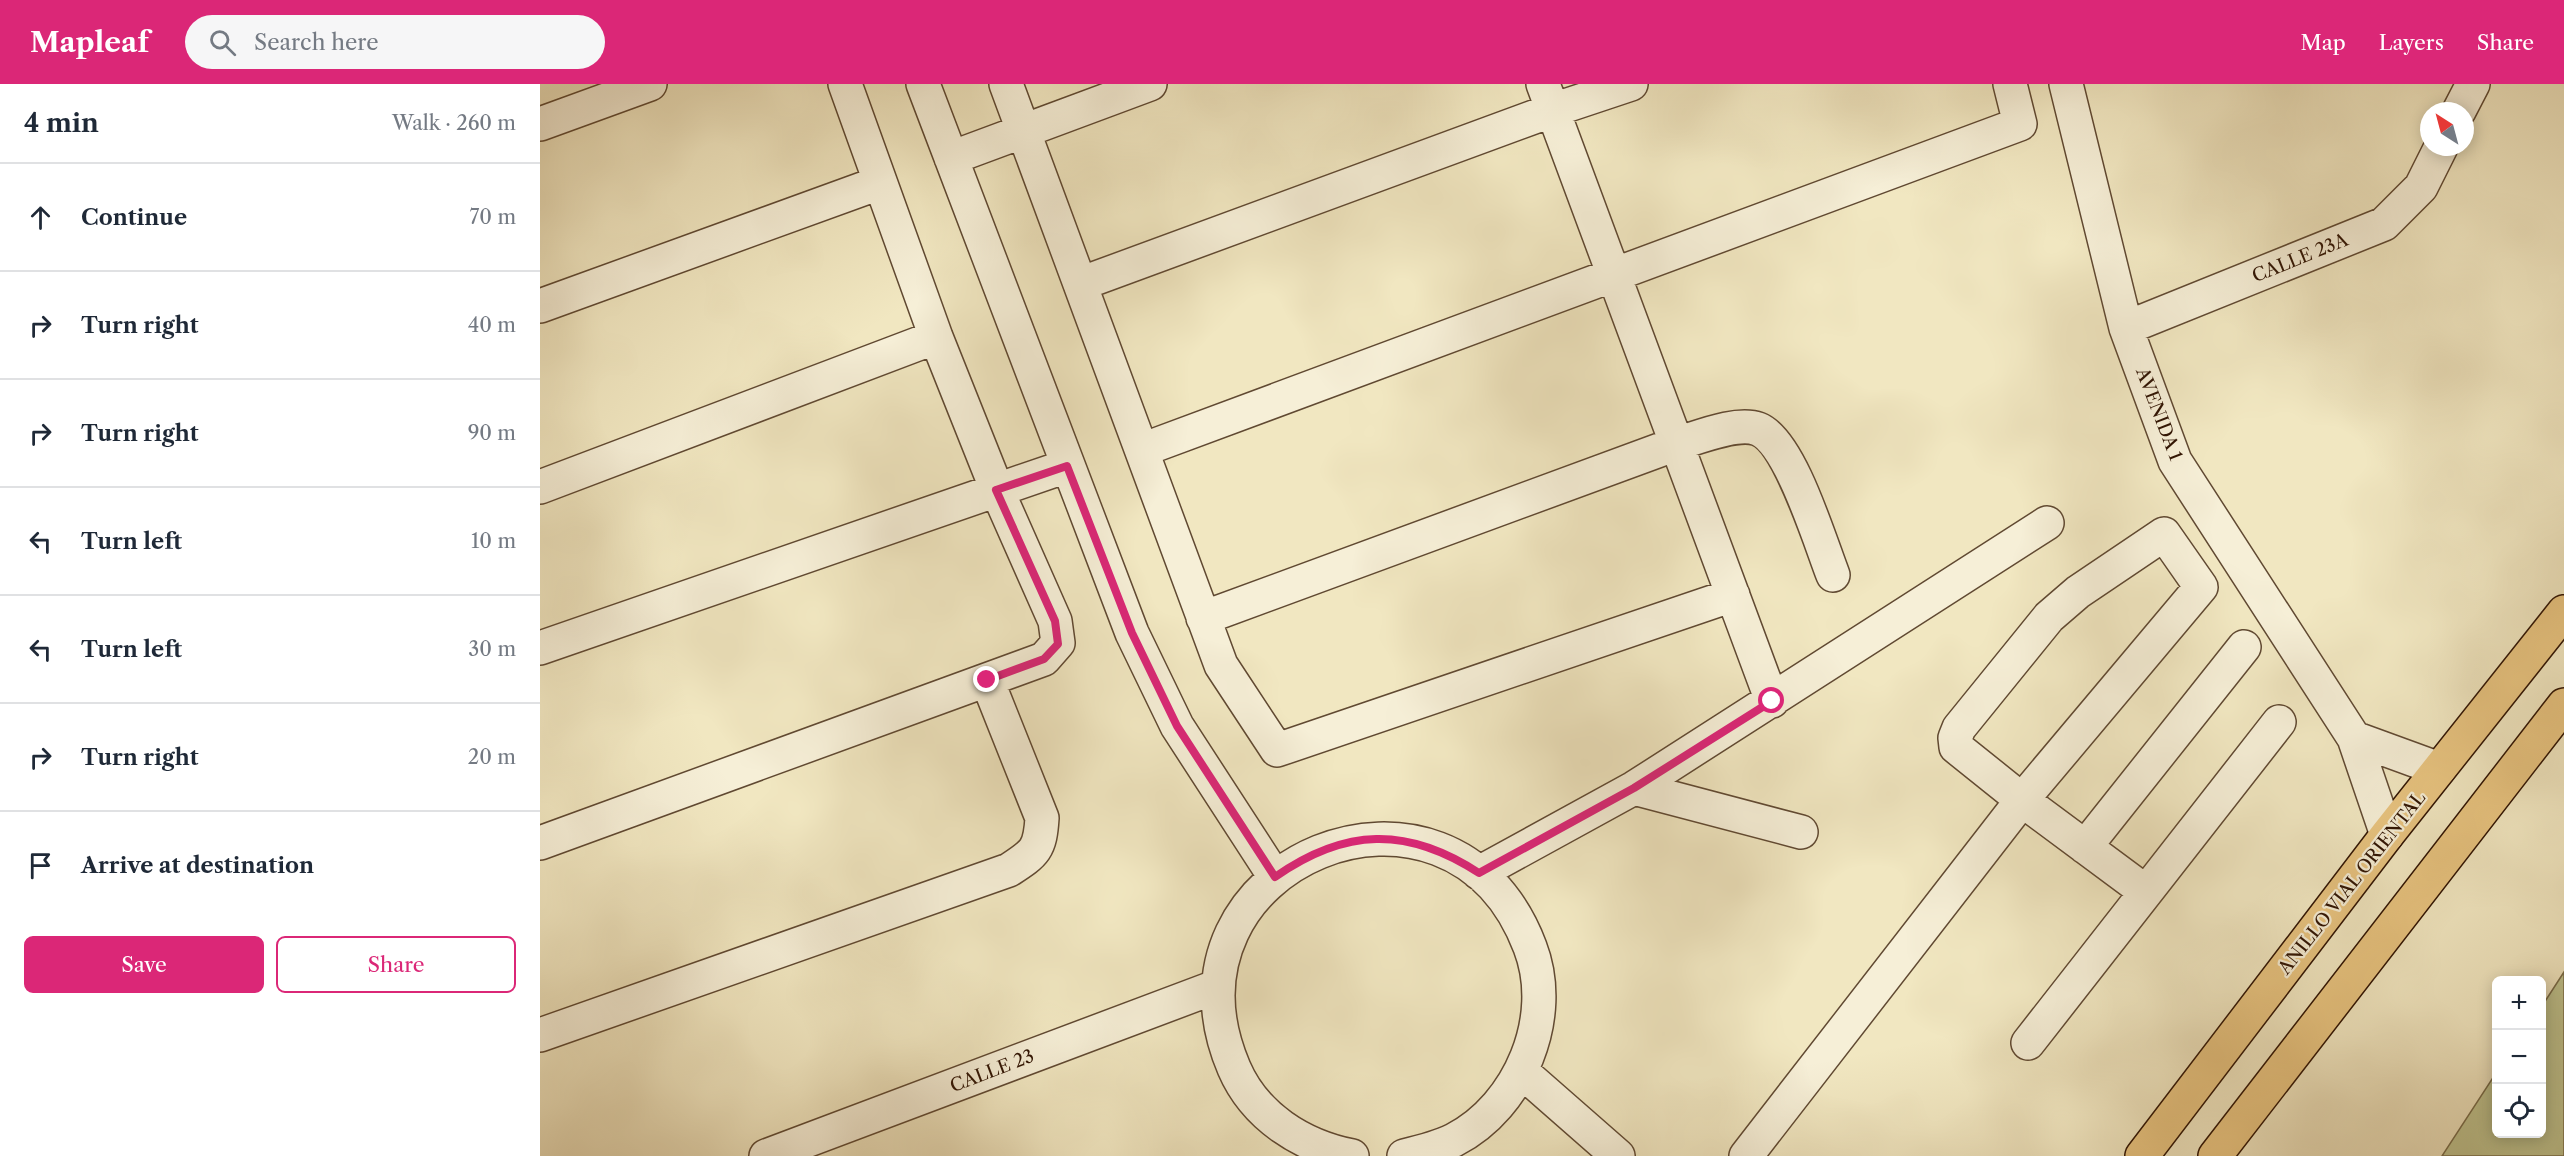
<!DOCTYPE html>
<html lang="en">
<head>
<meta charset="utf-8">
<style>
	:root { --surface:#fff; --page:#f6f6f7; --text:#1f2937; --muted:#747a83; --line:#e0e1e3; --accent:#db2777 }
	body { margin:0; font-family:"Libre Caslon Text",serif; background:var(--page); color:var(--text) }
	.controls { position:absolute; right:18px; bottom:18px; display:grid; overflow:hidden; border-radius:9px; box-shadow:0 3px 15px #0003 }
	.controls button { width:54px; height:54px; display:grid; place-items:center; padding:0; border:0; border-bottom:2px solid var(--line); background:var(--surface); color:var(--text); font:30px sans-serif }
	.compass { position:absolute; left:1880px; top:18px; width:54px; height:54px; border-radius:50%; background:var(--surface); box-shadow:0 3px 15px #0003; rotate:324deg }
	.stop { position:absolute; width:18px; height:18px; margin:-14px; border:4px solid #db2777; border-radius:50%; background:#fff }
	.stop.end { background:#db2777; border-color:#fff; box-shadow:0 2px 6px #0008 }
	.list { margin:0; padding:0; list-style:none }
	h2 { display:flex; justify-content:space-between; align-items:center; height:78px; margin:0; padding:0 24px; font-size:26px }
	h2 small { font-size:20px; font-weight:400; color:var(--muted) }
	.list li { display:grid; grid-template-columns:39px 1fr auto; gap:18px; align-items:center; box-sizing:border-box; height:108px; padding:0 24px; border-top:2px solid var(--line) }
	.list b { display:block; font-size:22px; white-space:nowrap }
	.list em { font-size:20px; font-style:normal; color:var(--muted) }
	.actions { display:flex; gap:12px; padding:18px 24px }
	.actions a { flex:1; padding:14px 0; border:2px solid var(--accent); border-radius:9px; text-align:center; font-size:21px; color:var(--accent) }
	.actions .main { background:var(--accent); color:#fff }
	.icon { flex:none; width:33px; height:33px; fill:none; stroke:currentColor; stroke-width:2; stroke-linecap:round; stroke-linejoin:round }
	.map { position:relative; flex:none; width:2024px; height:1072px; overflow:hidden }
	header { display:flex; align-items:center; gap:36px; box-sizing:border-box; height:84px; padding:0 30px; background:var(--accent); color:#fff }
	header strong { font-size:28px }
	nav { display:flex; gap:33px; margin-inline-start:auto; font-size:21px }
	.search { width:420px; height:54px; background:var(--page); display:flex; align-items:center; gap:15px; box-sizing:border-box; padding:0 21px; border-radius:33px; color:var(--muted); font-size:22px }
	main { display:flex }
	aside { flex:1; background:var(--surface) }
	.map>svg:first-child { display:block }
</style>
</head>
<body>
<header>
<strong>Mapleaf</strong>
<div class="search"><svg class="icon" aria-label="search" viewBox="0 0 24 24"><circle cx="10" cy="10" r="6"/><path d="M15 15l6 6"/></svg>Search here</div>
<nav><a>Map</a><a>Layers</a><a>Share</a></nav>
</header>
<main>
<aside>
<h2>4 min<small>Walk · 260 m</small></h2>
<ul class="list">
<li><svg class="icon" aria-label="ahead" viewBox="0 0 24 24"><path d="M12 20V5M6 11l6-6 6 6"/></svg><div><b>Continue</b></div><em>70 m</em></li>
<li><svg class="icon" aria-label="right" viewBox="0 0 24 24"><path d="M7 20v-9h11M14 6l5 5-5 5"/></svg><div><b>Turn right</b></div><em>40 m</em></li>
<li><svg class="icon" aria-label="right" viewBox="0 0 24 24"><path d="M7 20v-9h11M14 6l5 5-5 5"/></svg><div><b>Turn right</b></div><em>90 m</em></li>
<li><svg class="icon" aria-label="left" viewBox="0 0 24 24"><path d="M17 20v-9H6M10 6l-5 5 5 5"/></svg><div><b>Turn left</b></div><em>10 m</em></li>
<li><svg class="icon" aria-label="left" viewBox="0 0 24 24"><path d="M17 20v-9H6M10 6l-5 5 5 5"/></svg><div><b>Turn left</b></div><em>30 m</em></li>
<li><svg class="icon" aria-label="right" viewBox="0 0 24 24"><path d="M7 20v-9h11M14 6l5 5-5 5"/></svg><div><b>Turn right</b></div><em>20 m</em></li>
<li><svg class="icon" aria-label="arrive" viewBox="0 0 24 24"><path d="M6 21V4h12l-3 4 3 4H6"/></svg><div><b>Arrive at destination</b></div></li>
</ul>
<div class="actions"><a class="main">Save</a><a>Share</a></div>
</aside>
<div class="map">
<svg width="2024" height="1072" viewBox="0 0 2024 1072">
	<rect width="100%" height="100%" fill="#f1e7c1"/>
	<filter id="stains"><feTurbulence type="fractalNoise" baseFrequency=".00333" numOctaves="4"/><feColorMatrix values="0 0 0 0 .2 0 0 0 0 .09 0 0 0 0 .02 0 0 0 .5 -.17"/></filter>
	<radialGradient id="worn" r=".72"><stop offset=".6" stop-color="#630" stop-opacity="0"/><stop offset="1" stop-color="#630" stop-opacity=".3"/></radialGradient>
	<path fill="#bfc490" stroke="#786c4a" stroke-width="1.5" d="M2024 888V1072H1902L1956 989V1050H2002V922Z"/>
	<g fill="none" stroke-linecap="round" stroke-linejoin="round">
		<g stroke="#604932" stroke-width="36">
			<path id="minor" d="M305 0 396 253 457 406 527 382
				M383 0 592 549 637 642 735 793
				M466 0 681 581 737 666 1193 511
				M1003 0 1232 617
				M1526 0 1586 244 1635 377 1814 654 1847 751
				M1919 27 1933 0
				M0 40 110 0
				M411 74 610 0
				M540 200 1013 26 1091 0
				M0 222 339 99
				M1586 244 1844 140 1881 103 1901 63
				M602 366 1480 40 1470 0
				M0 403 396 253
				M663 534 1136 360C1157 354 1197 337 1218 345 1250 357 1280 458 1293 491
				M0 564 457 406 515 537 518 559 504 575 0 759
				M1814 654 1899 685
				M1094 704 1261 748
				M1545 763 1704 563
				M939 789 1094 704 1507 439
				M0 951 469 786C495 769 500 766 502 734L447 596
				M1488 959 1739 638
				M981 987 1078 1072
				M226 1072 678 902
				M812 1072C762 1062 715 1033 694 984 606 778 911 654 990 863 1017 933 980 1022 914 1056 898 1064 881 1068 864 1072
				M1206 1072 1482 716 1661 503 1624 450 1538 508 1509 533 1419 644 1415 654 1416 663 1482 716 1606 808"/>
		</g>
		<g stroke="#301403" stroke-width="36">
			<path id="highway" d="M1602 1072 1847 751 2024 528
				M1675 1072 2024 621"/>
		</g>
		<use href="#minor" stroke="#f6efd7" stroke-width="33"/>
		<use href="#highway" stroke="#e8c480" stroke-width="33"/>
	</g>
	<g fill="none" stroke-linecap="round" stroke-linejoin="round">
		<path stroke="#db2777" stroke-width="8" d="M447 596 504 575 518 560 515 537 456 406 527 382 592 549 637 642 735 793C805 744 867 742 939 789L1094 704 1232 617"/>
	</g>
	<g text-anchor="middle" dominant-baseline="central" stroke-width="4.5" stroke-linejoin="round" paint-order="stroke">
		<g font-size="18" fill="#301403" stroke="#f6efd7">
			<text transform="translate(1760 174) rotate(-22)">CALLE 23A</text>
			<text transform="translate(1619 330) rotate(69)">AVENIDA 1</text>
			<text transform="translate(1812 799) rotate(-52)">ANILLO VIAL ORIENTAL</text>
			<text transform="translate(452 987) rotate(-21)">CALLE 23</text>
		</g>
	</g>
	<rect width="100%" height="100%" filter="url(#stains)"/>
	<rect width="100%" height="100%" fill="url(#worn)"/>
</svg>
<div class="controls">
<button>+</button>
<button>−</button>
<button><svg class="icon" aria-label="locate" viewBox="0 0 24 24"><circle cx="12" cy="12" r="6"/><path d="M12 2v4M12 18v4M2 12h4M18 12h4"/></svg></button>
</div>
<svg class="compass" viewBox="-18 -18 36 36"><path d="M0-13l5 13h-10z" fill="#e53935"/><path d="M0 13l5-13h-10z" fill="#747a83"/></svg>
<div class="stop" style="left:1232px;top:617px"></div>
<div class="stop end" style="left:447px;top:596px"></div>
</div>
</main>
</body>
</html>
